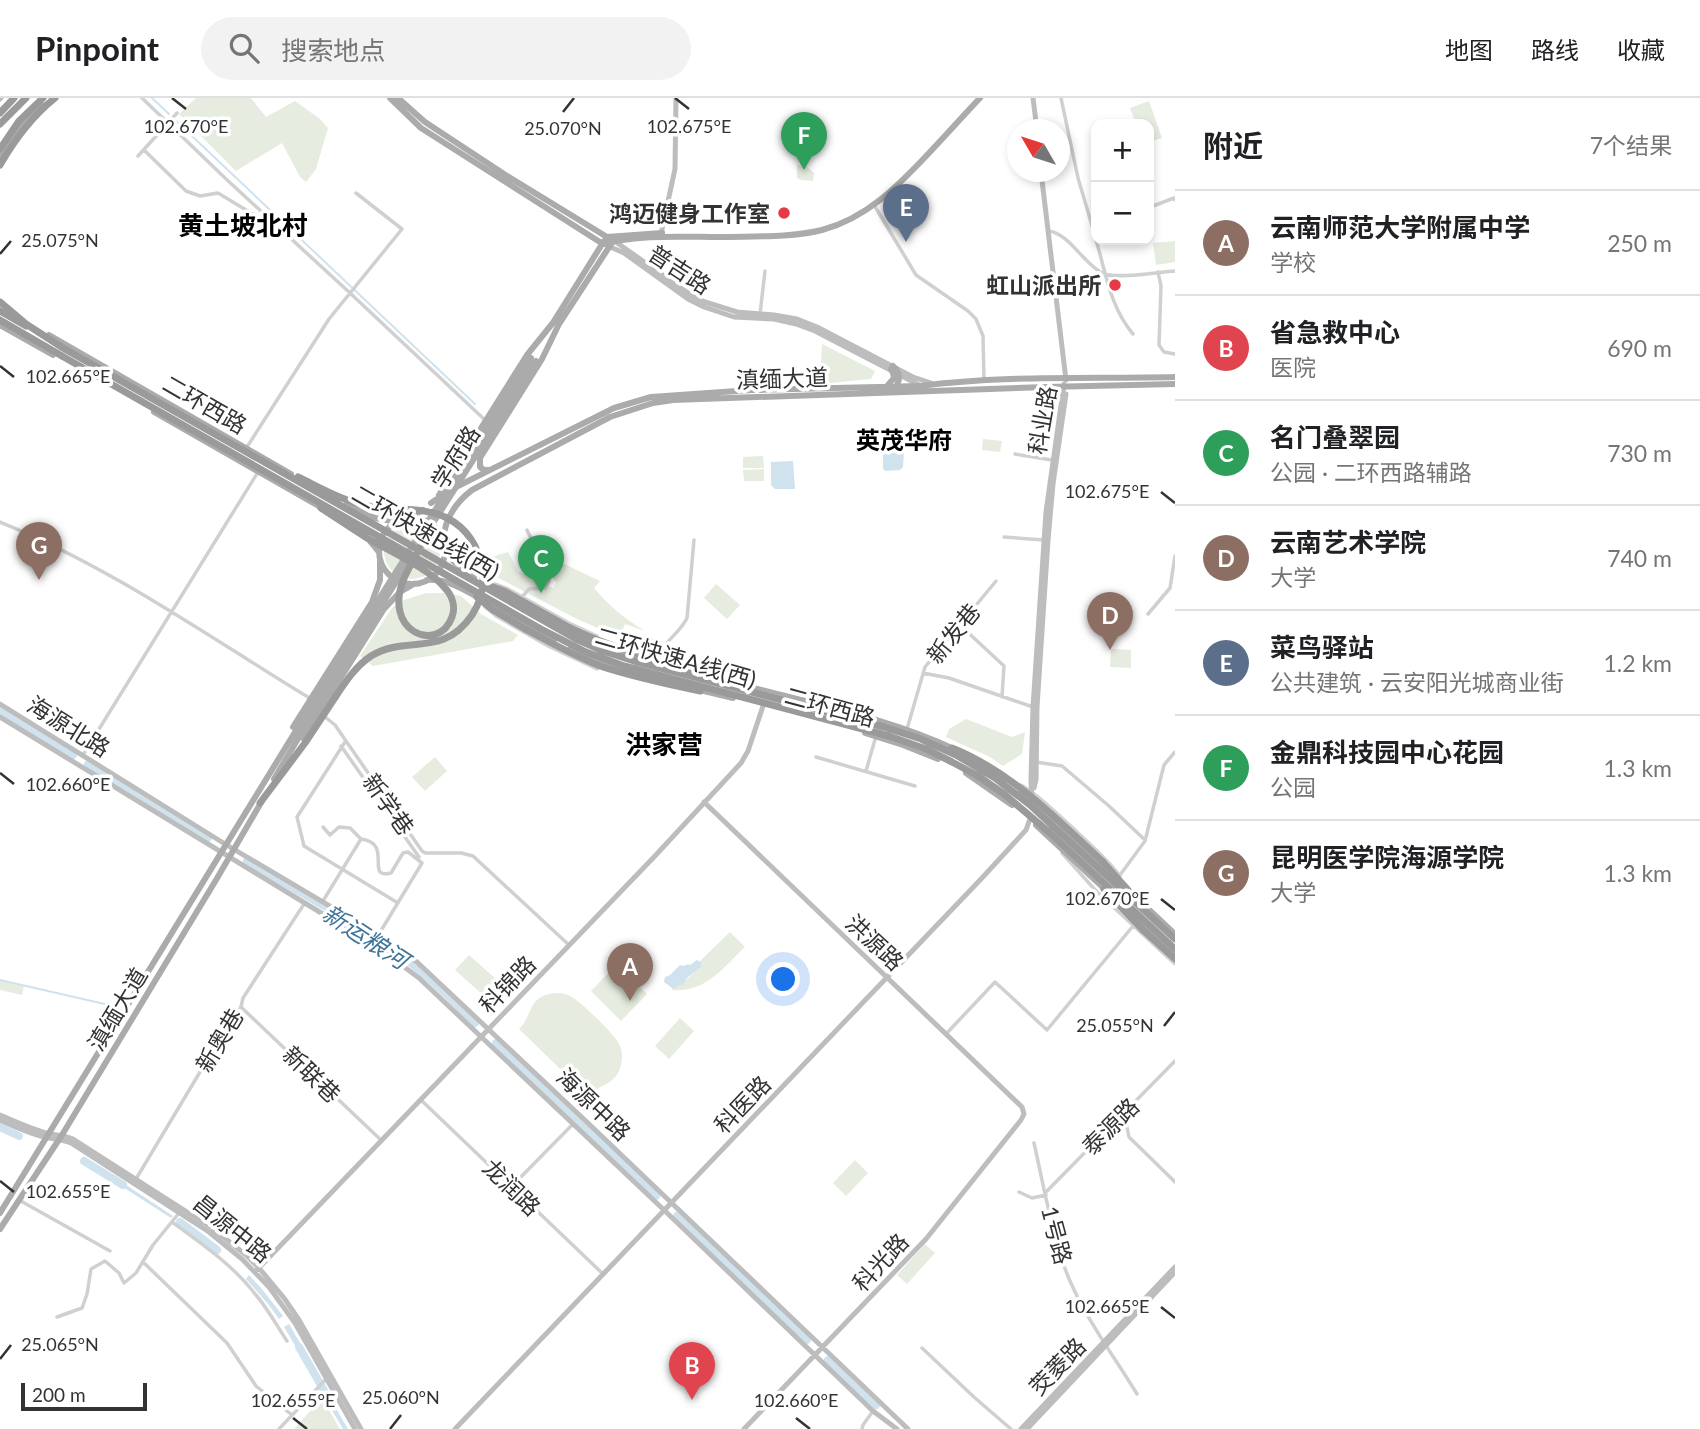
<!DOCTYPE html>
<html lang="zh">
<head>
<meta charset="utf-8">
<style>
	:root { --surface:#fff; --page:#f2f2f2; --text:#202124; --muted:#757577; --line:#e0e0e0; --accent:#0b8043 }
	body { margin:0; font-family:Lato,"Noto Sans SC",sans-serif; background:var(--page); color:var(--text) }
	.controls { position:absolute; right:21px; top:21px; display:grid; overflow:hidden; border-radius:14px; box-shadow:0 4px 10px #0003 }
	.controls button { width:63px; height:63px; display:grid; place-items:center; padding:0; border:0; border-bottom:2px solid var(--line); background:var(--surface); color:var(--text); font:35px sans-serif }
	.compass { position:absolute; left:1007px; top:21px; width:63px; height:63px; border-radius:50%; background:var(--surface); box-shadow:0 4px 10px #0003; rotate:309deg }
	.scale { position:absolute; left:21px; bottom:18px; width:126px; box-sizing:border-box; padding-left:7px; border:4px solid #333; border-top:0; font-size:19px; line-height:24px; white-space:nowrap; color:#333; -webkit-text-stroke:5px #fff; paint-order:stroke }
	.you { position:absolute; left:784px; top:882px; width:24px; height:24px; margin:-18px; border:5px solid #fff; border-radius:50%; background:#1a73e8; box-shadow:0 0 0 10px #1a73e833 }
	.badge { display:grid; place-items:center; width:46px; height:46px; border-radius:50%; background:var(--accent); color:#fff; font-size:23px; font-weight:700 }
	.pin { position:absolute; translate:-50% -58px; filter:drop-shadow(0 2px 4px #0008) }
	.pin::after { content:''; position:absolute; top:37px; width:24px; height:21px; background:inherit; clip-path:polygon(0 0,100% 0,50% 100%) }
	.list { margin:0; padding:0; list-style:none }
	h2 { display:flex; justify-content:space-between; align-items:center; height:91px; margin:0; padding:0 28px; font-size:30px }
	h2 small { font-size:23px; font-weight:400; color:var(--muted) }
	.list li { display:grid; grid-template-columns:46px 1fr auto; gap:21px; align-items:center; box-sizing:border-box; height:105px; padding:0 28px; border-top:2px solid var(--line) }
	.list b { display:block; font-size:26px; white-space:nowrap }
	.list p { margin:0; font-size:23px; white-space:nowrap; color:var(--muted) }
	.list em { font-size:23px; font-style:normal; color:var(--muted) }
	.icon { flex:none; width:38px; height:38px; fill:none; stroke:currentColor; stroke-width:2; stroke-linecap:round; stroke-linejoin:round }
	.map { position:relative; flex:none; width:1175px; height:1331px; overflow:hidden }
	header { display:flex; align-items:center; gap:42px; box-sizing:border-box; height:98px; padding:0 35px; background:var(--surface); border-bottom:2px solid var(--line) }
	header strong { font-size:33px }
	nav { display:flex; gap:38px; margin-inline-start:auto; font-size:24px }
	.search { width:490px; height:63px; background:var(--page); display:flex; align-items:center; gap:18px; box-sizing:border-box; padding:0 24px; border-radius:38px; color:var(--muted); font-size:26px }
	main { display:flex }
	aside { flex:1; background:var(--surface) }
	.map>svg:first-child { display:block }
</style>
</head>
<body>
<header>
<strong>Pinpoint</strong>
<div class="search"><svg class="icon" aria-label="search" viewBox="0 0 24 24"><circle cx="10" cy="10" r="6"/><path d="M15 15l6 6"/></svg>搜索地点</div>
<nav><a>地图</a><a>路线</a><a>收藏</a></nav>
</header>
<main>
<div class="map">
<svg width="1175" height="1331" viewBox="0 0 1175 1331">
	<rect width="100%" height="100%" fill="#fff"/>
	<path fill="#e6ecdf" d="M196 0H251L266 19 295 3 320 21 328 30 316 71 306 84 300 79 282 45 236 73 179 16Z
		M1149 3 1162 40 1149 44V26H1136L1130 10Z
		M797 67 806 68 814 75 813 83 801 82 797 80Z
		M1175 143V164L1156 167 1153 145Z
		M822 246 875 273 871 281 820 286Z
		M983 341 1002 343 1000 354 982 352Z
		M763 358 764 370H743V359Z
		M764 371V383H744L743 372Z
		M384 453a28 28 0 1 1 56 0a28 28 0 1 1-56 0Z
		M508 454 518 473 553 490 556 485 548 470 554 461 600 483 594 490C609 508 625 521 645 533L625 526 619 539 577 521 489 475 485 461Z
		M716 486 740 507 727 521 704 500Z
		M426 495H448L461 498 481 516 518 537 513 543 373 568 360 558 392 510 401 503Z
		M1111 551 1131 552V570L1110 569Z
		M966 621 1012 639 1025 634 1022 656 1003 668 990 659 946 639 949 631Z
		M435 659 447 673 425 693 412 679Z
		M730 834 745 849C723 870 705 895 672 892V890C683 889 691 876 701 868L700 863Z
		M469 857 497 882 483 897 455 872Z
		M616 867 647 896 621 923 591 893Z
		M0 882 24 888 22 897 0 892Z
		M554 895C560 895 565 895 570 898 579 902 613 935 618 944 623 952 623 962 620 970 615 987 598 987 588 998L519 931C534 916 527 899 554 895Z
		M680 920 694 933 669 961 655 948Z
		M855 1062 868 1075 846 1098 833 1085Z
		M925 1146 935 1155 907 1186 897 1177Z
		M322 1300 340 1331H294Z"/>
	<path fill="#cfe2ee" d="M883 350H901L904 353 903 369 900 372 886 373 883 371Z
		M793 363 795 391H775L771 387V364Z
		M697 862 701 864V869L688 879 683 887H680L676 890H672L664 884 665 879 670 877 680 867 684 868 688 866 690 867Z
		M117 1081 173 1118 171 1120 115 1084Z
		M249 1177 262 1191 283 1218 279 1221 268 1206 246 1181Z
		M289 1226 307 1257 302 1259 284 1229Z
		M326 1293 348 1331H343L323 1297Z"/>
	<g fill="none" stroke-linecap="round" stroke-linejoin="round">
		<path stroke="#cfe2ee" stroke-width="2" d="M152 0 169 16
			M175 22 475 306
			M0 882 109 907"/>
		<path stroke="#cfe2ee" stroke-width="8" d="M622 535 653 545
			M0 613 73 657
			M88 666 208 740
			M247 763C298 793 351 822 399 856 427 876 451 901 475 925
			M496 945 656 1098
			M0 1029 19 1038
			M84 1063 123 1087
			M677 1118 807 1242
			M180 1124 217 1152
			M299 1249 329 1301
			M828 1262 876 1307"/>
		<path stroke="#d0d0d0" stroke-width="3.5" d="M142 0 225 80 350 195 485 322
			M1061 0 1078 80 1096 141
			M144 52 186 93 200 98 218 95 279 132
			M138 58 177 15
			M874 107 916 177 968 213 976 221 983 238 984 282
			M1153 108 1174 100 1175 102
			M1049 133C1070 136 1084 167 1104 176 1118 181 1159 174 1175 173
			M1096 142C1106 175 1110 209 1133 236
			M1158 174 1161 188 1159 247 1164 254 1175 256
			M760 216 765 173
			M247 349 329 221 402 131 356 95
			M1015 356 1052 362
			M0 424C111 469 209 539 311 601
			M1004 439 1044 442
			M495 486 508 491 569 525 597 538
			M522 499 529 491 545 490 549 483V478L527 432
			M485 509 496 518 548 548 597 571
			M1148 516 1170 490 1175 458
			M960 527 1004 568 1002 599
			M634 551 653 557
			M656 559C664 544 680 535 687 520L694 442
			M923 575 949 580 1033 609
			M324 618 335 627 422 753 425 755H461L473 758 569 847
			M907 631 925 569 996 483
			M345 644 297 719 304 748 398 805
			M341 648 419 759
			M83 657 258 374
			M816 659 915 688
			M1036 664 1062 668 1109 708 1145 742
			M866 673 876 638
			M1021 687C1040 698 1056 715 1073 730 1089 746 1107 760 1120 778
			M323 729 330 737 339 729 350 730 361 741C394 745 364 782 391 775L403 755 408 754 422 765 379 836
			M1062 755 1097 794 1175 866
			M1120 777 1145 743 1164 667 1175 654
			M323 803 361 741
			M241 909 382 1043
			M946 936 995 884 1047 932 1133 828
			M421 1002 603 1176
			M1124 1015 1129 1039 1175 1084
			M1034 1045C1043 1085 1050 1126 1063 1165 1078 1210 1112 1255 1137 1296
			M136 1081 200 974 241 909 243 900 304 806
			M512 1088 573 1026
			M1019 1094 1032 1100 1046 1097
			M1046 1094 1175 963
			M19 1102 110 1153
			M172 1124C202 1146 233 1167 256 1197 268 1211 277 1228 287 1243
			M143 1164 227 1245 256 1288 292 1317
			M57 1219 82 1210 87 1196 91 1171 105 1163 119 1175 124 1185 136 1175 153 1147 179 1115
			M922 1250 975 1300 1011 1331
			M279 1331 328 1279
			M862 1331 863 1327 873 1313"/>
		<path stroke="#bdbdbd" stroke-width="5" d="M1033 0 1037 32
			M0 1 1 0
			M1041 74 1066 282
			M662 139V131L675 71 676 0
			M613 142 691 197 705 204 737 214 774 217 797 221 817 229 913 279 931 285
			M606 147 624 155 688 201 704 209 734 219 774 221 796 226 815 233 921 288
			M0 606 225 746 387 842 417 864 589 1026 908 1331
			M0 619 354 835 383 853 419 880 664 1112 873 1313 897 1331
			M1034 690 1036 682 1037 609 1048 442 1053 386 1066 296
			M1032 701 1031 682 1033 609 1046 414 1064 286
			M704 704 1022 1009 1024 1016 1021 1022 926 1141 744 1331
			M0 1017C16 1024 33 1032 50 1036 58 1037 65 1038 73 1041L212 1130 246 1157 259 1170 284 1200 299 1222 361 1331
			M0 1022C15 1029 32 1037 49 1040 57 1041 63 1042 71 1045L209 1134 242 1161 269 1189 295 1225 355 1331
			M255 1174 654 759 741 665 748 653 763 608
			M455 1331 982 780 1026 732 1031 718
			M1021 1331 1175 1169
			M1027 1331 1175 1174"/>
		<path stroke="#ababab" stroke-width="6" d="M390 0 421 30 603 146
			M398 0 425 24 504 76 607 139
			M0 60 17 33 42 7
			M607 139 662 135
			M603 146C638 136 684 139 720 139 753 138 790 140 822 132 867 120 898 88 929 55 946 37 963 18 980 0
			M554 223 604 143
			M559 226 613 143
			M0 227 53 257
			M49 237 291 376
			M893 268C900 274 901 282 895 290
			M888 287 894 280 893 275 891 271
			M154 314 324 411
			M489 372H484L480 369V360L542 261 560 224
			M456 389 614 310 651 299 751 292 920 288C1004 277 1090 281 1175 279
			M439 397 527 257 556 221
			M431 405 446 395
			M346 407 375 420 397 424
			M410 420 423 412
			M379 453a33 33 0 1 1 66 0a33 33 0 1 1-66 0Z
			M370 443 379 454
			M443 444C444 422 455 405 472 392L610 319 653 305 673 302 1047 289 1175 286
			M444 449 453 463 474 480
			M427 482C447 480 464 492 481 501
			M496 510 554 542
			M569 533 612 552 661 566
			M570 551 599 563 635 575
			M742 587C813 606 889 620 956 652
			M696 591 733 600
			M293 629 372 504 380 482V463
			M865 635 903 647 938 661
			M303 640 384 511 400 494 414 486
			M966 675 1012 707
			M274 681 305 629
			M1020 694 1106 772
			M1036 727 1108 794
			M1127 791 1175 836
			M1134 818 1175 856
			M0 1115 300 626
			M0 1131 62 1037 216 782 262 703"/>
		<path stroke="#9a9a9a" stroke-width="7" d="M0 51 19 23 43 0
			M0 67C15 41 31 19 55 0
			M0 213 26 228
			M0 222 62 258
			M485 486 504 493 570 530
			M477 499 493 512 527 532
			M260 705 305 645 336 598
			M1103 764 1128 792
			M1143 832 1175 861"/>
		<path stroke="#ababab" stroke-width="6" d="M423 441 536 263
			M300 626 531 260
			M305 629 408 465"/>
		<path stroke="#9a9a9a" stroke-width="7" d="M0 15 14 0
			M0 26 26 0
			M0 204 26 226 63 250 576 541 603 553 634 563 884 629 921 641 956 657 995 680 1030 707 1175 841
			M62 258 541 531 586 554 624 568 889 638 926 651 952 664 978 678 1004 696 1050 735 1175 851
			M298 379C321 390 343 403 368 408 393 413 423 408 447 420 467 430 479 449 482 471 485 487 481 503 472 517 442 561 407 536 371 558 356 568 346 583 336 598
			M321 410 367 440C389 453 428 470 444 489 452 497 456 508 452 519 438 557 380 533 405 478L425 439
			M570 530C625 557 686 567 744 587
			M527 532C551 545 575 558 600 568 633 579 666 586 700 593
			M952 650C1012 674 1057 721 1103 764
			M1104 791 1143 832"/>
	</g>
	<path fill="none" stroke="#333" stroke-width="2.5" d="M172 0 186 11M675 0 689 11M563 14 574 0M0 156 11 143M0 268 14 279M1161 394 1175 405M0 675 14 686M1161 801 1175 812M1164 928 1175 914M0 1083 14 1094M1161 1209 1175 1220M0 1261 11 1247M293 1320 307 1331M796 1320 810 1331M390 1331 401 1317"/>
	<g fill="#e63946" stroke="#fff" stroke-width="2.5">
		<circle cx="784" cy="115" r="7"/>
		<circle cx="1115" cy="187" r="7"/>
	</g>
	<g text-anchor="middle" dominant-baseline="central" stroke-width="7" stroke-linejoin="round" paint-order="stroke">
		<g font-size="23" font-weight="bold" fill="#333" stroke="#fff" text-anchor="end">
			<text x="770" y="115">鸿迈健身工作室</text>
			<text x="1101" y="187">虹山派出所</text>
		</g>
		<g font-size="23" fill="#333" stroke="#fff">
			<text transform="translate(680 171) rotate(33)">普吉路</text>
			<text transform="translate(782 280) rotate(-2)">滇缅大道</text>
			<text transform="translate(205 306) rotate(30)">二环西路</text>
			<text transform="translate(1042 322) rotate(-80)">科业路</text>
			<text transform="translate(455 359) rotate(-58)">学府路</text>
			<text transform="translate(426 434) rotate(30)">二环快速B线(西)</text>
			<text transform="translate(953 535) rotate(-51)">新发巷</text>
			<text transform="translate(676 559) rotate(16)">二环快速A线(西)</text>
			<text transform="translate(830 608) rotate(15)">二环西路</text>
			<text transform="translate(69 628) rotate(32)">海源北路</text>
			<text transform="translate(389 706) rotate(55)">新学巷</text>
			<text transform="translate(875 844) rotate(43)">洪源路</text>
			<text transform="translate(507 886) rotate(-46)">科锦路</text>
			<text transform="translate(117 911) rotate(-59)">滇缅大道</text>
			<text transform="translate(219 942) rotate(-59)">新奥巷</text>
			<text transform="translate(312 976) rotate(44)">新联巷</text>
			<text transform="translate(594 1006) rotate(44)">海源中路</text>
			<text transform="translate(742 1006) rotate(-46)">科医路</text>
			<text transform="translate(1110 1028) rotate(-45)">泰源路</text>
			<text transform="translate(512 1089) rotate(44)">龙润路</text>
			<text transform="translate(233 1130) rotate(39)">昌源中路</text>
			<text transform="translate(1057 1137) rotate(75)">1号路</text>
			<text transform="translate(880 1164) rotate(-47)">科光路</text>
			<text transform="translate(1057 1268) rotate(-46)">茭菱路</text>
		</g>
		<g font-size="24" font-weight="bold" fill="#000" stroke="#fff">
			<text x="904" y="341">英茂华府</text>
		</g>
		<g font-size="24" font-style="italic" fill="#3f7597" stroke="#fff">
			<text transform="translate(366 838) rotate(33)">新运粮河</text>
		</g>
		<g font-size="26" font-weight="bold" fill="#000" stroke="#fff">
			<text x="243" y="127">黄土坡北村</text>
			<text x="664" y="646">洪家营</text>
		</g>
	</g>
	<g font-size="18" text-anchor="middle" fill="#333" stroke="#fff" stroke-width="7" stroke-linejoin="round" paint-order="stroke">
		<text x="186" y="35">102.670°E</text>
		<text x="689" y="35">102.675°E</text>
		<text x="563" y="37">25.070°N</text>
		<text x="60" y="149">25.075°N</text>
		<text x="68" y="285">102.665°E</text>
		<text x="1107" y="400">102.675°E</text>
		<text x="68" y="693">102.660°E</text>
		<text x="1107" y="807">102.670°E</text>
		<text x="1115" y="934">25.055°N</text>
		<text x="68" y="1100">102.655°E</text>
		<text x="1107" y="1215">102.665°E</text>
		<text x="60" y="1253">25.065°N</text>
		<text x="401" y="1306">25.060°N</text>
		<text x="293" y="1309">102.655°E</text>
		<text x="796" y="1309">102.660°E</text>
	</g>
</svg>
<div class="controls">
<button>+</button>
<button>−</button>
</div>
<svg class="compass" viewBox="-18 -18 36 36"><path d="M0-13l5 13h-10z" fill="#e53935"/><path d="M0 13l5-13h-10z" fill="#757577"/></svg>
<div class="scale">200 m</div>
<div class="you"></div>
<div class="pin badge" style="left:630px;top:903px;background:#8d6e63">A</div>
<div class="pin badge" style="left:692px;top:1302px;background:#e0444e">B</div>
<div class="pin badge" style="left:541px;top:495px;background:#2e9e5b">C</div>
<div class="pin badge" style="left:1110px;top:552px;background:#8d6e63">D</div>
<div class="pin badge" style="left:906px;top:144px;background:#5c6f8a">E</div>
<div class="pin badge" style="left:804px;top:72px;background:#2e9e5b">F</div>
<div class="pin badge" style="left:39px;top:482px;background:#8d6e63">G</div>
</div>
<aside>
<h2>附近<small>7个结果</small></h2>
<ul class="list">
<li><span class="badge" style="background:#8d6e63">A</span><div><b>云南师范大学附属中学</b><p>学校</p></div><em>250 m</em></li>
<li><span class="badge" style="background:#e0444e">B</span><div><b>省急救中心</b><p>医院</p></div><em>690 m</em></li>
<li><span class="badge" style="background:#2e9e5b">C</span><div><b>名门叠翠园</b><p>公园 · 二环西路辅路</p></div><em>730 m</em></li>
<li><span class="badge" style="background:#8d6e63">D</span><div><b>云南艺术学院</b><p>大学</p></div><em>740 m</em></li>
<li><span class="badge" style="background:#5c6f8a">E</span><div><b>菜鸟驿站</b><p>公共建筑 · 云安阳光城商业街</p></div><em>1.2 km</em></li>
<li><span class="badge" style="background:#2e9e5b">F</span><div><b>金鼎科技园中心花园</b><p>公园</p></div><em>1.3 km</em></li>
<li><span class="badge" style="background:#8d6e63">G</span><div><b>昆明医学院海源学院</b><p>大学</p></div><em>1.3 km</em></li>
</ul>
</aside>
</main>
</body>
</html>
